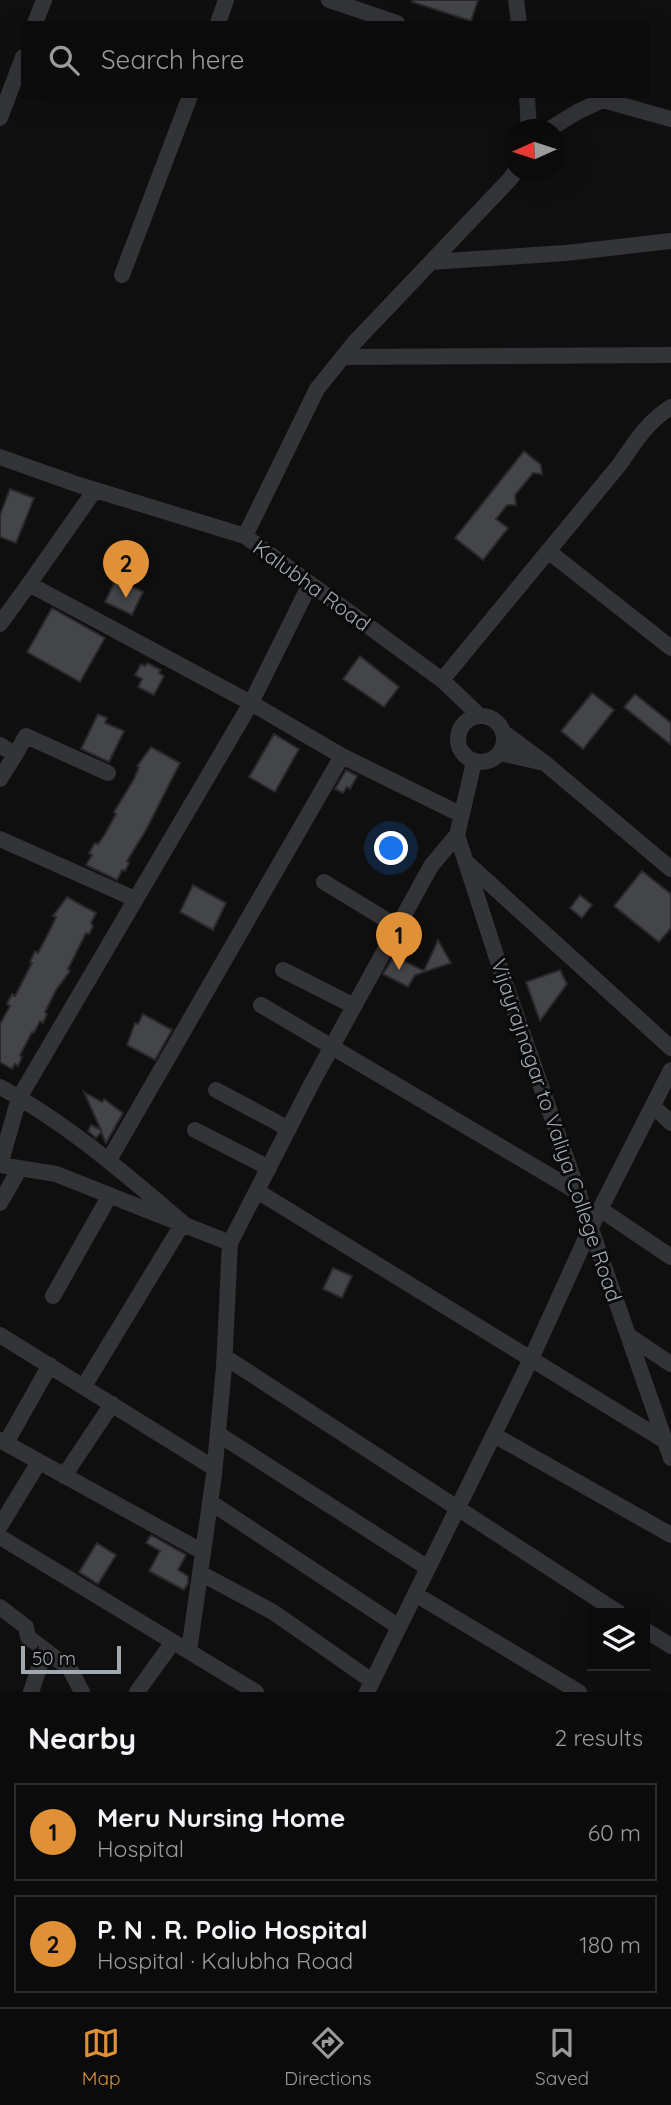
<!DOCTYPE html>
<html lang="en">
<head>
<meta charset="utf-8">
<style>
	:root { --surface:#0b0b0c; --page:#141415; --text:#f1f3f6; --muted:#9a9b9d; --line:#2b2b2d; --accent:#e09037 }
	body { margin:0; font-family:Quicksand,sans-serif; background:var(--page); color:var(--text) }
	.controls { position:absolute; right:21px; bottom:21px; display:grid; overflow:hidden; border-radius:0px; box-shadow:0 7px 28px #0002 }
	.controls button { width:63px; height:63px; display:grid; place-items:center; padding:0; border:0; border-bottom:2px solid var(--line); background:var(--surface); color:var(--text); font:35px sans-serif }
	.compass { position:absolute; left:503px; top:119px; width:63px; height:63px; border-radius:50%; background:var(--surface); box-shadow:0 7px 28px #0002; rotate:267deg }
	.scale { position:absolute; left:21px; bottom:18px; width:100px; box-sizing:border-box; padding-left:7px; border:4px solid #a1a8b0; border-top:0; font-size:19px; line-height:24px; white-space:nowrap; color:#a1a8b0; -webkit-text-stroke:5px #0a0a0b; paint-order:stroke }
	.you { position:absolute; left:392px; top:849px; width:24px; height:24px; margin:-18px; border:5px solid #fff; border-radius:50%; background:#1a73e8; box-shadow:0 0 0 10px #1a73e833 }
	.badge { display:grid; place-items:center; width:46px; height:46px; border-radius:50%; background:var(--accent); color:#111; font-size:23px; font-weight:700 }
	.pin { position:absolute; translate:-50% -58px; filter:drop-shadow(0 2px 4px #0008) }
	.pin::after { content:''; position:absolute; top:37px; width:24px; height:21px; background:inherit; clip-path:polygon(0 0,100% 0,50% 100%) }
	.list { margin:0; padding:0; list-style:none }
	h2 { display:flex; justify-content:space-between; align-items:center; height:91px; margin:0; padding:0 28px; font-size:30px }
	h2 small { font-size:23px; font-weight:400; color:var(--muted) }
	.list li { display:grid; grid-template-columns:46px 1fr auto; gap:21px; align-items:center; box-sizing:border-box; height:98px; margin:0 14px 14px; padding:0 14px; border:2px solid var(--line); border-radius:0px }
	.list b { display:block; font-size:26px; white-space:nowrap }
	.list p { margin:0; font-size:23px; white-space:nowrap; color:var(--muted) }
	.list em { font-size:23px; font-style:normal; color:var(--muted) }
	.icon { flex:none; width:38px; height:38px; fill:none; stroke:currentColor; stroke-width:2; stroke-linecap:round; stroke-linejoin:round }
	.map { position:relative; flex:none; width:671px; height:1692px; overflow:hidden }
	.search { position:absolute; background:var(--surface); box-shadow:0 7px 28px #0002; left:21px; right:21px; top:21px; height:77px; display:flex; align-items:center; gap:18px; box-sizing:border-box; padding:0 24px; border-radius:0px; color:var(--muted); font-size:26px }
	.sheet { height:315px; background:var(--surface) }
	nav { display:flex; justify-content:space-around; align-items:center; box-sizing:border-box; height:98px; border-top:2px solid var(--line); background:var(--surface); font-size:19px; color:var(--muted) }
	nav a { display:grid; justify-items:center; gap:4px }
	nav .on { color:var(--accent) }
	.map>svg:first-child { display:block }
</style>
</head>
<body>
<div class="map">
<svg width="671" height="1692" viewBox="0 0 671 1692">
	<rect width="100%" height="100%" fill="#0f0f10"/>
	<path fill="#434548" stroke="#29292c" stroke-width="2" d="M413 0H478L471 21 412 2Z
		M524 451 541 465 542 474 533 473 515 495 516 505H507L496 519 508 528 483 560 455 538Z
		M10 489 34 498 16 543 0 537V515Z
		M116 579 143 592 132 615 105 602Z
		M52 608 105 638 80 682 27 652Z
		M360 656 399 687 384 707 343 679Z
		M147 663 161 670 159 673 164 676 154 695 138 687 142 679 135 675 141 664 145 666Z
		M592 693 614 710 583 749 561 731Z
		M635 694 671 723V745L624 707Z
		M98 714 107 718 105 723 124 731 109 762 81 749Z
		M274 734 299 749 275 792 249 777Z
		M151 747 180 763 146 830 127 861 129 863 125 871 122 870 117 880 86 865 92 855 89 853 95 843 98 844 105 834 116 814 114 812 134 779 139 767 137 766Z
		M346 770 357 776 350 789 347 787 343 793 335 789Z
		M642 871 671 894V928L659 942 614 906Z
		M193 885 226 903 213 930 180 912Z
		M580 895 592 905 582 918 570 908Z
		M67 897 96 913 91 923 93 926 89 934 86 933 68 969 70 971 56 990 45 1012 47 1014 43 1023 40 1021 34 1033 32 1032 20 1055 22 1057 18 1066 15 1064 12 1069 0 1062V1024L10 1006 7 1004 12 994 15 996 32 963 30 962 35 951 38 953 51 928 56 917 53 916Z
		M438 940 451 963 415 975 408 987 383 974 394 956 424 971Z
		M560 970 567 984 540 1021 526 982Z
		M143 1014 172 1030 155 1060 127 1045 135 1023 138 1024Z
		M84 1092 102 1102 104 1099 123 1113 106 1143 101 1132 96 1138 88 1131 91 1125 101 1130Z
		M333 1268 352 1276 342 1298 323 1289Z
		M151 1535 186 1555 178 1570 188 1576V1583L184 1590 149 1571 160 1551 146 1543Z
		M97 1543 116 1555 98 1584 79 1572Z"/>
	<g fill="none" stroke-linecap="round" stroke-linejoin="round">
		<path stroke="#323437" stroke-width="16" d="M329 0 397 23
			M516 0 519 23
			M35 23 44 0
			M218 23 226 0
			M527 96 529 130
			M0 118 23 57
			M548 130 577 112 603 100 671 119
			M431 262 566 253 671 241
			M122 275 190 96
			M343 357 671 355
			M0 457 79 485 245 536 442 680 480 716
			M95 490 29 584 251 703 342 756 460 814
			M245 536 317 389 354 343 511 178 515 172
			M548 551 671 648
			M0 624 29 584
			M442 680 620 464C635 442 648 421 671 407
			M458 739a23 23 0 1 1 46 0a23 23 0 1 1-46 0Z
			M503 732 546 764 671 869
			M0 745 15 755 26 736 108 773
			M500 753 540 762
			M474 762 457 835 506 986 671 1458
			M0 779 15 755
			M0 839 135 899
			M466 862 671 1048
			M324 882 398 927
			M283 970 354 1006
			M261 1005 579 1193
			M0 1087C67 1123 125 1174 183 1223L84 1386
			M216 1090 289 1129
			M653 1106 671 1123
			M195 1130 269 1168
			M109 1160 342 756
			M0 1165 19 1098 251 703 310 584
			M0 1165 56 1174 230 1243
			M257 1191 665 1441
			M0 1203 20 1168
			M600 1209 671 1257
			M53 1296 110 1195
			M0 1335 214 1468
			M629 1336 671 1364
			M225 1357 619 1613
			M218 1434 428 1568
			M494 1435 671 1535
			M0 1440 203 1552
			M6 1443 50 1365
			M64 1476 112 1404
			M210 1502 399 1627
			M0 1526 39 1462
			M0 1537 256 1692
			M200 1573 273 1612 372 1681
			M415 1594 579 1692
			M0 1607 26 1627 28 1637 70 1669 82 1692
			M645 1630 671 1646
			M189 1651 214 1475 224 1367 230 1243 313 1081 431 866 457 835
			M31 1692 45 1650
			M137 1692 173 1642
			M367 1692 531 1359 591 1227 671 1070"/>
	</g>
	<g text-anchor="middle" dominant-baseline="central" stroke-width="6" stroke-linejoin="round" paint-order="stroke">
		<g font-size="21" fill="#a1a8b0" stroke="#0a0a0b">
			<text transform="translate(312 585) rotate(36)">Kalubha Road</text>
			<text transform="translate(557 1130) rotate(71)">Vijayrajnagar to Valiya College Road</text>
		</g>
	</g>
</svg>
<div class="controls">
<button><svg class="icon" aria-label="layers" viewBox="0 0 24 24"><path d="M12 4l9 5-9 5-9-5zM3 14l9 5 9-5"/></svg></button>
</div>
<svg class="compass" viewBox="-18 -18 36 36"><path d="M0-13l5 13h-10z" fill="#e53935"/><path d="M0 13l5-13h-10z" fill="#9a9b9d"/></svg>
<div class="scale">50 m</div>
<div class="you"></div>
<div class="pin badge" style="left:399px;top:970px">1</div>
<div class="pin badge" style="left:126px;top:598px">2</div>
<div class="search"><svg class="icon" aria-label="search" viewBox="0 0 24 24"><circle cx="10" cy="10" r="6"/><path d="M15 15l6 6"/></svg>Search here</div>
</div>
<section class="sheet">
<h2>Nearby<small>2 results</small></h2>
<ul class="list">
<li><span class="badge">1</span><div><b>Meru Nursing Home</b><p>Hospital</p></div><em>60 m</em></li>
<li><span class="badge">2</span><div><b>P. N . R. Polio Hospital</b><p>Hospital · Kalubha Road</p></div><em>180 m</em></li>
</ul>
</section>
<nav>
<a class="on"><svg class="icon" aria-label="map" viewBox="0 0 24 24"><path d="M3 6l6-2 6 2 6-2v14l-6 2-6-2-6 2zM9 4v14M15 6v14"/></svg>Map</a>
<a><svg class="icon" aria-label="directions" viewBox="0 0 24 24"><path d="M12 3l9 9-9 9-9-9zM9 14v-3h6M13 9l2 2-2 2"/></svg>Directions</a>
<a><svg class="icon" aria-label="saved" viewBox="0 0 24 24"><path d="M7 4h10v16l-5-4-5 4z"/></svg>Saved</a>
</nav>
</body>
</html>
